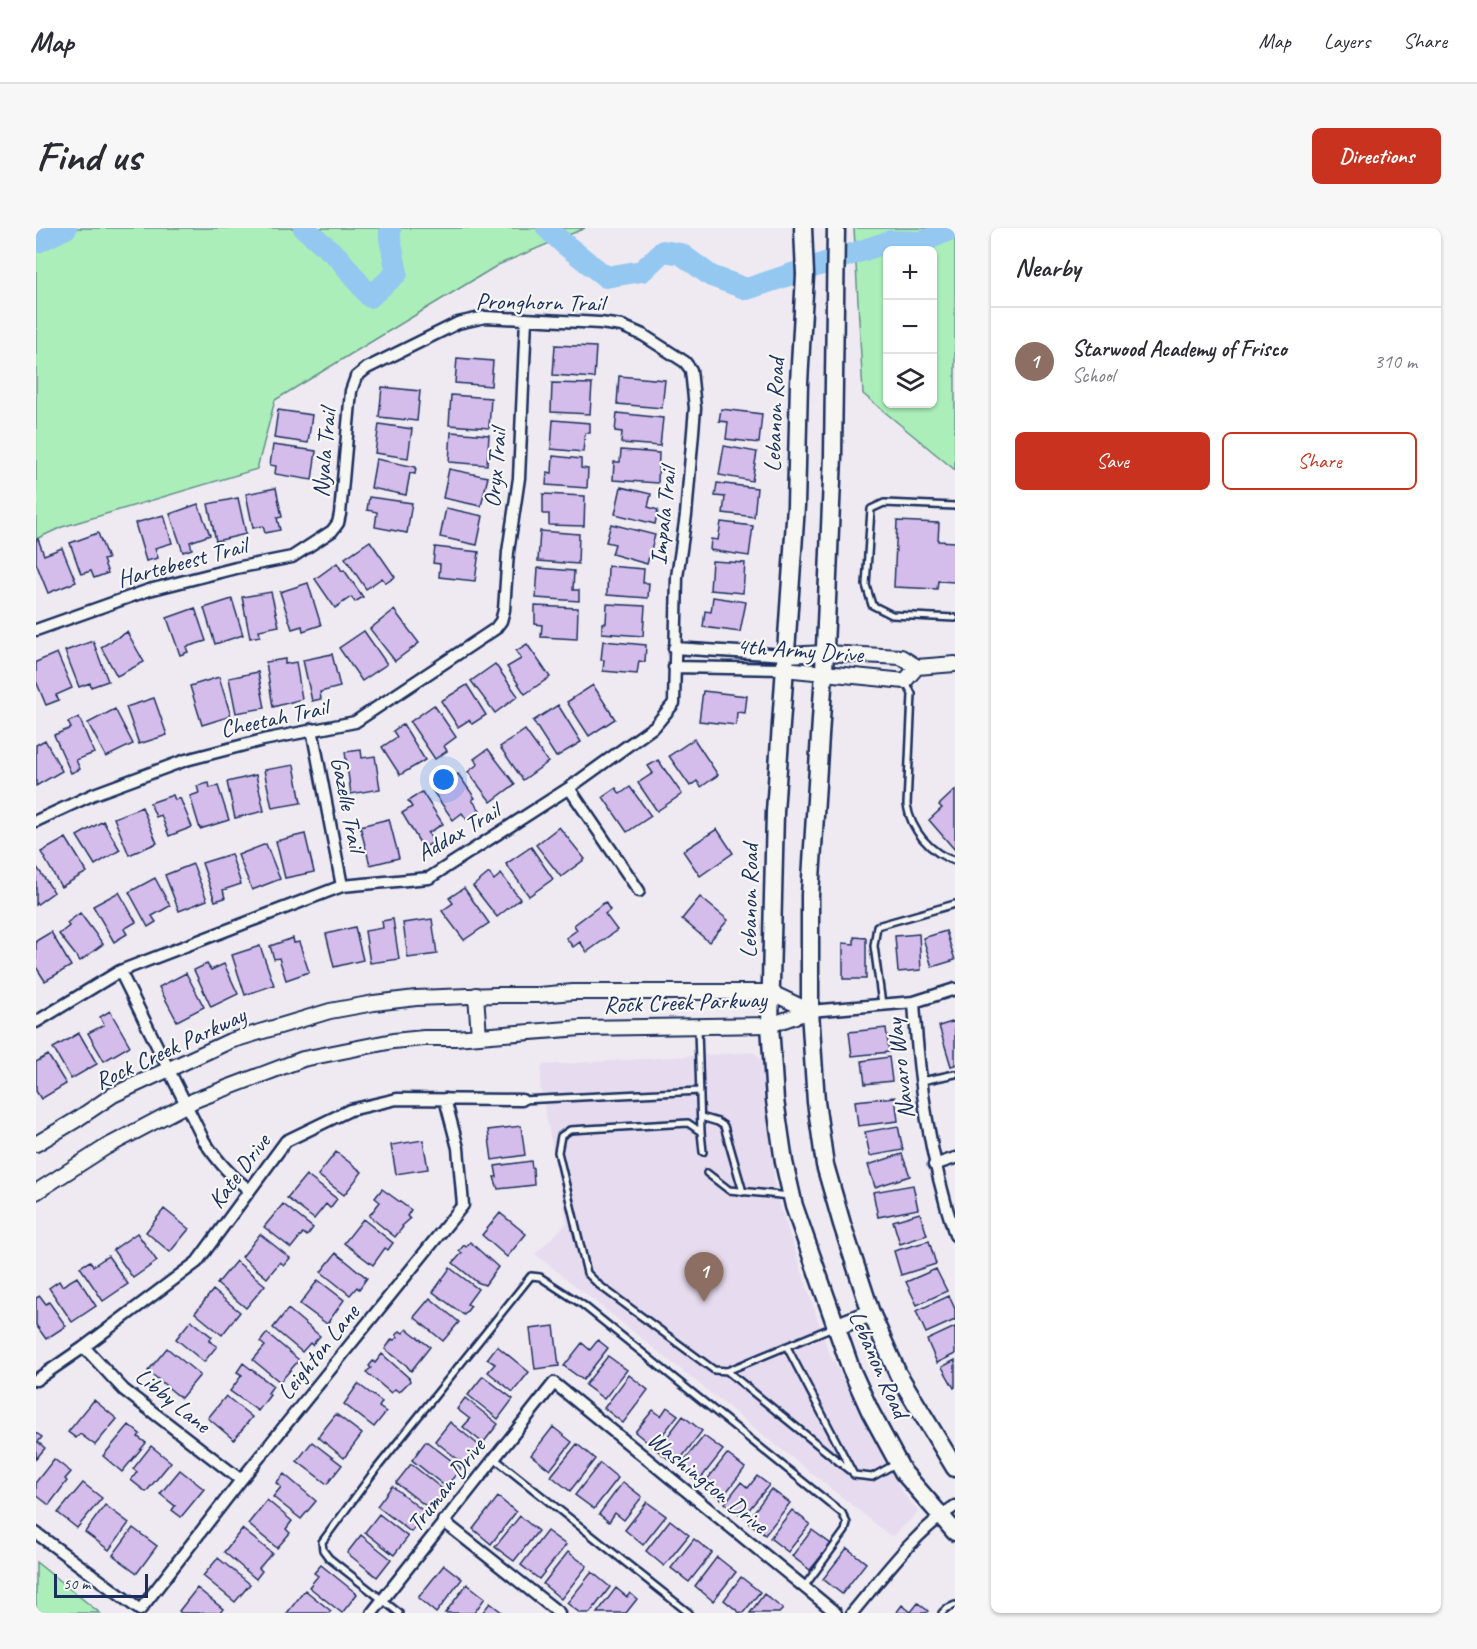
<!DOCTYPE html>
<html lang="en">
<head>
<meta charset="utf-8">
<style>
	:root { --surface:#fff; --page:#f7f7f7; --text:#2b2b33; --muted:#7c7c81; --line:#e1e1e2; --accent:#c8321e }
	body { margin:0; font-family:Caveat,sans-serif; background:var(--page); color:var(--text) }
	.controls { position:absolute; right:18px; top:18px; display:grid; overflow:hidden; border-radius:9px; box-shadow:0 2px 4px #0004 }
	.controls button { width:54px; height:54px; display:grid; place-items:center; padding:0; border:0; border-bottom:2px solid var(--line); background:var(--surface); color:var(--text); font:30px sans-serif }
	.scale { position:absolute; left:18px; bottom:15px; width:94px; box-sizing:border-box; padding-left:6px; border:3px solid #1b2f5e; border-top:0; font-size:16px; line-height:21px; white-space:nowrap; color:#1b2f5e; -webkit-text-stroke:4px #f6f6f2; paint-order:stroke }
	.you { position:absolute; left:408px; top:552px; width:21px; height:21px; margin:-15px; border:4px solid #fff; border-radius:50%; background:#1a73e8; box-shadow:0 0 0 9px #1a73e833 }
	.badge { display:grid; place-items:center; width:39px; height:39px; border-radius:50%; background:var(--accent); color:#fff; font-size:20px; font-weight:700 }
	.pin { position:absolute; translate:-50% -50px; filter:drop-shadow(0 2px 3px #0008) }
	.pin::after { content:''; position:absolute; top:32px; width:21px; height:18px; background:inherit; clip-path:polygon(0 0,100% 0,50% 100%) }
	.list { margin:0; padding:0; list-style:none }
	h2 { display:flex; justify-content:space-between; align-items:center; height:78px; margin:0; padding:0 24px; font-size:26px }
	h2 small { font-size:20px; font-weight:400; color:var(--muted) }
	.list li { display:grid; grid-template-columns:39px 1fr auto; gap:18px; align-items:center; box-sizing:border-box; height:108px; padding:0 24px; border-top:2px solid var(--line) }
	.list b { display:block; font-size:22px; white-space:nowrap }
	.list p { margin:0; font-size:20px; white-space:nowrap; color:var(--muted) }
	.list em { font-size:20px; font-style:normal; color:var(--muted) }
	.actions { display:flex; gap:12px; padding:18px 24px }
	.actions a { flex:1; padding:14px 0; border:2px solid var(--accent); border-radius:9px; text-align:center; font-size:21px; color:var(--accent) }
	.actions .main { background:var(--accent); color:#fff }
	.icon { flex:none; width:33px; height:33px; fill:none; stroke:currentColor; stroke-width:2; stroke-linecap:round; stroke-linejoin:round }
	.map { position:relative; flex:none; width:919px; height:1385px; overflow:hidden; border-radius:9px }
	header { display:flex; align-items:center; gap:36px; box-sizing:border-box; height:84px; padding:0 30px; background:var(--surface); border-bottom:2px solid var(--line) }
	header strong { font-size:28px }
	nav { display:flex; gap:33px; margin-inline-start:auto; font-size:21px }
	.intro { display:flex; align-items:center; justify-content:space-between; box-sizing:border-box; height:144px; padding:0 36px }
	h1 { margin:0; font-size:42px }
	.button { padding:15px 27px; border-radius:9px; background:var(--accent); color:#fff; font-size:21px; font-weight:700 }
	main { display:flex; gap:36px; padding:0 36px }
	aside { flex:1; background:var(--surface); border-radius:9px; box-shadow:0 2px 4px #0004 }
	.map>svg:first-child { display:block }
</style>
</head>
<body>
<header>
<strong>Map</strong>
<nav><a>Map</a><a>Layers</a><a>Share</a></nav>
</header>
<div class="intro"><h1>Find us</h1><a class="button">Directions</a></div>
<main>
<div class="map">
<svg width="919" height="1385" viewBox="0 0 919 1385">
	<rect width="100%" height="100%" fill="#efeaf1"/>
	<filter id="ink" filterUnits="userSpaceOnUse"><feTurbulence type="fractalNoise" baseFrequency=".0167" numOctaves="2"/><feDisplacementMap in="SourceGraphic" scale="12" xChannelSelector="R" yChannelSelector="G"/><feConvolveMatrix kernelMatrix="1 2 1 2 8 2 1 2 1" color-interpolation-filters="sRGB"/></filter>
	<g filter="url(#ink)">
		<path fill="#e7dcef" d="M718 824 727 835 740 965 792 1122 867 1265 883 1284 856 1309 499 1026 531 995 504 858 506 837Z"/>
		<path fill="#abeeb9" stroke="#638e8c" stroke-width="1.5" fill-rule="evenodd" d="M0 0H549L462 37 239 172 221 241 26 299 0 311Z
			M818 0H919V242L827 166ZM852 22H896V176H852Z
			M0 1334 64 1385H0Z"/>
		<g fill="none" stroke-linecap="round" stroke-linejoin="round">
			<path stroke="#94c8f1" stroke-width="22" d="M268 0 303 30 334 69 361 45 354 11V0
				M511 0 527 15 570 49 606 43 627 23 645 26 675 48 711 61 855 13 886 14 918 0
				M0 13 2 14 30 0"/>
		</g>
		<path fill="#d4bceb" stroke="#1b2f5e" stroke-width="1.5" d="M519 117 560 119 558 150 517 147Z
			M421 130 457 133 455 158 419 155Z
			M583 148 629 152 626 180 581 176Z
			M516 155 556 156 554 186 515 184Z
			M346 159 384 163 381 193 343 189Z
			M415 167 455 170 453 200 413 197Z
			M685 181 726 186 723 215 690 211 692 194 683 193Z
			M242 182 276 187 272 215 238 210Z
			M581 185 627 190 624 218 585 215 586 204 579 203Z
			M517 192 554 195V205H549L547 224 515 221Z
			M343 196 376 201 372 230 339 225Z
			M415 204 453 207 451 237 413 234Z
			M237 217 280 223 276 252 239 246 240 238 234 237Z
			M688 218 721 224 716 253 683 247Z
			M585 222 623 225 622 255 577 252 578 234H584Z
			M517 228 545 231V240L552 241 551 260 510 257 511 244 516 245Z
			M340 231 380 239 379 246 374 245 370 267 335 260Z
			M413 241 452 249 445 278 407 270Z
			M681 255 721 260 718 289 687 285 689 269 679 268Z
			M585 259 615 266 612 279 622 282 619 296 579 286Z
			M240 260 246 289 241 290 244 302 229 305 227 298 217 300 210 266Z
			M507 266 549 268 548 298 513 297V286H507Z
			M333 269 376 275 371 305 339 299 341 284 331 282Z
			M202 270 210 306 180 313 172 276Z
			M162 276 174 307 154 314 156 321 147 324 134 286Z
			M410 280 447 288 441 317 404 309Z
			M128 287 136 315 119 320 122 330 110 333 99 295Z
			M861 293 903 295 902 313 919 314V354L902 353 901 361 858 359Z
			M685 294 717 298 713 328 674 322 675 311 682 312Z
			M575 296 619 307 611 336 576 326 579 316 570 314Z
			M504 303 543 306 542 336 502 333Z
			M62 305 72 331 67 332 72 345 58 350 55 343 45 346 34 315Z
			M2 311 8 327 26 320 40 354 12 365 0 335V312Z
			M334 313 359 349 350 355 346 350 330 361 309 330Z
			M399 319 443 324 439 353 403 349 404 336 397 335Z
			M676 333 709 335 707 365 674 362Z
			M301 335 306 343 308 342 327 369 319 374 315 369 299 380 279 351Z
			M572 338 608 341 607 355H613L612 370 571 367Z
			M502 340 538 343 537 362H543V373L500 370Z
			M272 355 285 397 267 403 266 398 256 401 244 364Z
			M235 364 243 398 223 402 224 408 214 410 206 369Z
			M677 369 710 374 704 404 667 399 669 383 675 384Z
			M196 371 207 407 179 416 168 380Z
			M571 376 609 378 607 408 566 405V395H570Z
			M499 378 542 380 541 411 505 409 506 397 499 396Z
			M159 380 170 413 150 419 152 424 144 427 131 390Z
			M358 382 383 415 359 433 334 401Z
			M328 403 351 436 326 453 303 420Z
			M91 404 108 434 81 448 65 419Z
			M57 413 72 453 55 459 54 455 43 459 29 423Z
			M567 413 610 417 609 434 603 433 601 446 567 443 568 432H565Z
			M491 416 514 449 489 466 471 439 485 431 480 423Z
			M21 425 36 460 20 467 23 472 10 477 0 453V434Z
			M296 426 304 459 284 464 285 471 276 473 267 432Z
			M249 431V436L260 434 266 471 237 479 230 434Z
			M459 436 482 468 459 485 435 453Z
			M222 444 229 480 200 485 193 450Z
			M183 449 195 488 166 497 154 458Z
			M431 457 450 487 436 496 433 492 422 499 405 473Z
			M557 457 579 491 553 508 531 474Z
			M667 463 711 468 709 485 701 484 700 497 663 493Z
			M118 470 131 507 103 516 90 479Z
			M398 477 420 509 408 518 411 523 399 531 374 494Z
			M522 477 545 514 520 529 497 493Z
			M79 481 97 516 70 529 52 495Z
			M43 489 58 525 40 532 44 541 35 545 18 507 35 500 32 494Z
			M367 496 389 532 364 547 346 519 361 509 357 503Z
			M489 502 512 534 487 552 464 519Z
			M658 511 682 547 665 559 661 553 654 558 633 528Z
			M9 512 26 543 0 558V517Z
			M452 521 479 556 455 574 432 544 442 536 438 531Z
			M325 522 326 530 339 528 344 561 315 566 309 524Z
			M622 532 646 566 621 583 602 555 617 545 612 538Z
			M258 537 265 575 236 580 228 542Z
			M422 546 439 570 436 572 444 582 431 592 426 585 417 592 396 562Z
			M220 547 228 583 199 590 191 554Z
			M173 555 174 560 182 558 193 592 164 601 154 568 163 565 161 558Z
			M594 559 615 588 591 604 567 569 580 560 584 566Z
			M919 562V622L893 592 906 580 903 577Z
			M386 564 407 596 392 605 398 614 387 620 366 585 376 579 372 573Z
			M137 567 139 572 144 570 156 599 133 608 125 587 120 589 114 575Z
			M106 579 121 615 93 627 78 590Z
			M353 591 363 630 334 637 324 598Z
			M67 593 84 622 59 637 41 608Z
			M523 599 549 631 525 649 500 617Z
			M681 601 697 625 664 648 647 623Z
			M269 606 278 644 249 650 240 613Z
			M30 610 51 644 25 659 5 624Z
			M230 616 244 651 216 662 202 627Z
			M495 619 517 651 493 668 470 636Z
			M195 626 205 656 187 662 189 670 179 673 166 635Z
			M157 636 171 672 143 683 129 647Z
			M0 638 18 664 0 677Z
			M453 645 458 652 465 646 484 671 461 689 437 658Z
			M119 650 134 678 116 688 120 694 112 699 93 664Z
			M428 660 453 695 428 712 406 683 417 675 413 670Z
			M83 664 100 694 88 701 91 706 78 714 57 678Z
			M664 669 692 692 673 714 646 691Z
			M569 674 574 682 569 686 581 702 551 724 544 714 537 719 530 710 541 702 538 697Z
			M44 685 67 716 44 733 23 706 33 698 31 695Z
			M357 691 363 731 334 735 329 703 347 700 346 693Z
			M396 691 401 726 372 730 367 695Z
			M319 699 327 732 298 739 290 706Z
			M910 703 919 732 896 739 887 710Z
			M15 704 35 738 9 753 0 739V713Z
			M883 706 885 742 862 744 859 708Z
			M818 709 830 710V751H807V715L818 716Z
			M257 710 258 715 263 714 273 744 250 752 243 730 238 731 234 718Z
			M224 718 238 757 209 767 196 727Z
			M171 736 175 742 188 736 202 766 175 779 158 742Z
			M150 745 168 779 141 793 123 759Z
			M74 783 94 818 68 833 52 805 68 797 64 789Z
			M919 793V837L915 838 903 798Z
			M850 800 853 824 816 828 813 804Z
			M43 805 61 836 35 851 17 820Z
			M12 827 30 856 5 871 0 863V834Z
			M853 829 856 853 829 856 826 833Z
			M859 869 862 893 822 898 819 873Z
			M485 898 489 927 456 932 452 902Z
			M862 898 867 922 834 928 829 904Z
			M387 912 392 941 360 946 355 917Z
			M300 924 326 944 308 967 282 947Z
			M866 926 874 948 839 959 832 937Z
			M495 933 496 940H497L498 957 462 961 458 949H461L459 938Z
			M270 947 301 971 294 980 290 976 278 991 251 970Z
			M877 957 882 981 842 989 837 964Z
			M346 961 375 982 371 988 374 991 366 998 367 999 359 1009 333 988 344 974 339 970Z
			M247 976 277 1000 271 1008 267 1005 255 1020 228 999Z
			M128 981 153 1001 134 1024 110 1004Z
			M464 985 490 1006 471 1029 446 1007Z
			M884 985 891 1007 864 1016 857 993Z
			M327 991 357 1015 352 1022 349 1020 337 1037 308 1015Z
			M101 1005 121 1033 97 1050 77 1022Z
			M224 1006 254 1030 248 1037 244 1034 231 1050 206 1029Z
			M893 1013 900 1036 865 1047 858 1023Z
			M434 1014 462 1039 449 1057 441 1054 417 1035 426 1025 423 1023 428 1017 430 1019Z
			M300 1025 331 1050 323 1061 321 1059 314 1067 285 1044Z
			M72 1028 92 1056 67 1073 44 1039 54 1033 57 1038Z
			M200 1033 229 1057 210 1080 181 1056Z
			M414 1040 442 1061 431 1076 435 1078 428 1087 397 1064Z
			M900 1041 911 1063 881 1077 870 1054Z
			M41 1049 60 1078 36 1094 13 1060 23 1053 26 1058Z
			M282 1052 308 1072 291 1096 264 1076Z
			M177 1062 204 1084 186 1107 159 1085Z
			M4 1068 10 1076 13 1074 30 1098 10 1111 0 1097V1070Z
			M913 1068 919 1081V1092L890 1105 880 1083Z
			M394 1070 423 1094 407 1113 378 1089Z
			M252 1081 284 1108 276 1117 274 1115 266 1124 237 1100Z
			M155 1092 176 1109 173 1113 181 1118 168 1134 140 1111Z
			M518 1098 523 1138 499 1141 494 1101Z
			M919 1099V1126L901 1135 891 1112Z
			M371 1101 394 1119 375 1143 370 1137 349 1121 356 1111 358 1112 362 1109 360 1107 364 1103 367 1105Z
			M231 1105 263 1132 244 1154 217 1132 229 1118 224 1114Z
			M562 1112 572 1120 547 1152 528 1138 546 1115 554 1122Z
			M461 1118 493 1144 477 1164 452 1144 459 1136 451 1131Z
			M131 1120 164 1147 145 1170 112 1143Z
			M346 1126 373 1150 374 1153 363 1164 359 1161 355 1165 330 1144 335 1140 333 1138 337 1133 339 1135Z
			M572 1128 591 1142 568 1171 549 1157Z
			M919 1132V1159L918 1160 906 1139Z
			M207 1135 237 1158 232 1165 234 1167 222 1183 194 1163 206 1147 201 1144Z
			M593 1147 612 1162 587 1195 568 1180Z
			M447 1148 477 1171 462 1191 432 1167Z
			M322 1156 346 1174 343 1179 350 1184 338 1199 308 1176Z
			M190 1168 216 1189 198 1212 172 1190Z
			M429 1170 462 1196 447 1215 427 1199 434 1191 421 1181Z
			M58 1172 81 1191 59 1217 44 1206 40 1210 32 1204Z
			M631 1179 642 1187 617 1219 599 1204 617 1182 625 1188Z
			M300 1186 326 1206 308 1230 282 1209Z
			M647 1188 666 1203 640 1237 621 1222Z
			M414 1194 444 1218 429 1237 399 1213Z
			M93 1197 104 1206 102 1209 110 1215 86 1244 67 1228Z
			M517 1199 536 1214 514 1242 495 1227Z
			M0 1205 6 1209 2 1214 9 1220 0 1231Z
			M668 1208 687 1222 662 1254 643 1239Z
			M390 1213 425 1240 410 1259 376 1232Z
			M276 1214 306 1237 291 1256 261 1233Z
			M541 1216 559 1231 534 1263 515 1248Z
			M115 1218 135 1234 110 1264 95 1252 101 1244 97 1241Z
			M691 1226 709 1240 685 1271 667 1257Z
			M18 1231 35 1244 29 1251 31 1253 13 1277 0 1267V1254Z
			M564 1235 582 1250 558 1281 539 1267Z
			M375 1236 409 1263 394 1281 360 1255Z
			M144 1242 168 1261 145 1289 136 1282 139 1278 124 1266Z
			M248 1246 280 1273 265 1291 237 1269 245 1259 240 1255Z
			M721 1248 733 1257 707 1289 689 1275 705 1254 712 1260Z
			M587 1254 606 1269 588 1292 579 1285 573 1294 563 1286Z
			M47 1255 66 1270 41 1300 22 1285Z
			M356 1258 390 1285 375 1304 341 1278Z
			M735 1261 754 1275 729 1307 711 1293Z
			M462 1269 480 1284 455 1316 437 1301Z
			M231 1272 256 1293 250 1301 254 1305 241 1320 212 1296Z
			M611 1274 630 1288 607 1317 589 1302Z
			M69 1277 93 1295 73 1322 49 1304Z
			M756 1282 774 1296 752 1324 734 1310Z
			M343 1286 372 1309 358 1327 329 1304Z
			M484 1288 502 1303 478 1333 459 1319Z
			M634 1292 653 1307 628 1338 610 1323Z
			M97 1300 121 1318 101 1345 77 1327Z
			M206 1301 236 1325 223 1340 226 1343 220 1351 188 1324Z
			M776 1302 795 1316 774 1342 756 1328Z
			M511 1303 530 1317 503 1351 485 1337Z
			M325 1307 355 1331 341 1349 311 1325Z
			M658 1311 676 1325 653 1354 635 1340Z
			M811 1320 830 1335 806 1366 787 1351Z
			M532 1324 551 1338 525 1371 507 1356Z
			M681 1329 700 1344 677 1373 659 1358Z
			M182 1330 214 1356 199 1374 167 1348Z
			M285 1337 321 1366 306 1385 273 1359 282 1348 278 1345Z
			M408 1337 426 1351 400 1385 382 1370Z
			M556 1344 574 1359 554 1385H544L531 1375Z
			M705 1349 724 1364 707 1385H704L688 1372Z
			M431 1356 449 1370 438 1385H409Z
			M161 1360 187 1381 184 1385H145L143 1383Z
			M580 1360 591 1369 594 1365 601 1371 590 1385H561Z
			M269 1362 295 1383 293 1385H251Z
			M728 1366 747 1381 743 1385H714Z
			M454 1375 467 1385H446Z
			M882 1375 892 1383 890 1385H860L866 1377 875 1384Z"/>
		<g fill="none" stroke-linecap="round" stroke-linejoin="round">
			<g stroke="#1b2f5e" stroke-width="10">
				<path id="service" d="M919 278 848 275 835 281 830 357 836 377 856 387 919 390
					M870 454 876 466 871 577C875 602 894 625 919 633
					M846 776 838 718 841 698 919 676
					M662 800 665 904
					M886 853 919 846
					M486 872 664 863
					M665 889 682 894 688 898 707 964
					M667 924 665 904 652 895 534 902 525 908 522 924 551 1045 563 1057 678 1142 691 1143 797 1099
					M671 945 693 962 754 968
					M751 1119 818 1247 836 1249 861 1235
					M691 1143 813 1242
					M458 1230 653 1385
					M363 1385 293 1330 287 1322 286 1314 337 1245 495 1048 504 1049 547 1077 806 1285 811 1295 809 1303 768 1359
					M906 1385 910 1381 919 1377"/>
			</g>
			<g stroke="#1b2f5e" stroke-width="15">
				<path id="minor" d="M0 402 113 362 200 340 256 329 296 303 302 295 304 286 315 163 320 149 331 140 422 95 449 89 564 95 586 98 607 107 649 134 655 142 659 180 650 287 641 349 638 475 619 498 533 560 393 650 306 658 84 743 0 794
					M638 420 749 427
					M638 439 748 441
					M276 501 306 658
					M533 560 603 663
					M0 593 58 566 150 532 227 512 319 494 459 401 465 393 468 382 472 324 483 250 490 91
					M84 743 168 913C182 933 195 949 214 962
					M878 774C883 856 894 930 919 1007
					M774 783 878 774 919 761
					M898 937 919 930
					M48 1119 88 1162 205 1252
					M0 1152 48 1119 161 1034 250 913 314 882 361 871 486 872
					M407 1293 523 1385
					M0 1305 104 1382 205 1252 427 977 422 920 409 871
					M336 1385 518 1155 800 1385
					M816 1385C847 1348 878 1305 919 1278"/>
			</g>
			<g stroke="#1b2f5e" stroke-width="18">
				<path id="tertiary" d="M749 427 789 425 865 429 881 439 919 436
					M748 441 869 453 881 439
					M440 767 443 808
					M0 916 40 892 77 867 194 813 294 783 338 775 380 770 459 767H503L537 764H734L774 783
					M0 964 70 919 159 872 267 831 357 813 388 810H419L545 800 734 797 774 783"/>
			</g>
			<g stroke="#1b2f5e" stroke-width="21">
				<path id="secondary" d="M767 0 769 47 763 155 760 278 739 584 734 797 739 872 748 934 758 978 815 1141 834 1183 867 1244 919 1304
					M800 0 797 228 788 444 774 667V783L780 874 789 937 806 996 835 1085 862 1146 919 1240
					M799 1099 835 1085"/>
			</g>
			<use href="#service" stroke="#f6f6f2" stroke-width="5"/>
			<use href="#minor" stroke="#f6f6f2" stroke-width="10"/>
			<use href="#tertiary" stroke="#f6f6f2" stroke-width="14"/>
			<use href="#secondary" stroke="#f6f6f2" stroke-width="16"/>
		</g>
	</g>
	<g text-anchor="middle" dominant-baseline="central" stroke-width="4.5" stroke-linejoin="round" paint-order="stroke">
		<g font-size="24" fill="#1b2f5e" stroke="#f6f6f2">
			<text transform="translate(504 74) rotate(1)">Pronghorn Trail</text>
			<text transform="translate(738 187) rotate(-88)">Lebanon Road</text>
			<text transform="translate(288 225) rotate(-85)">Nyala Trail</text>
			<text transform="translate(459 240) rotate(-85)">Oryx Trail</text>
			<text transform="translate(627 288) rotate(-84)">Impala Trail</text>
			<text transform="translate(146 334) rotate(-15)">Hartebeest Trail</text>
			<text transform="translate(764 422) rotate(4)">4th Army Drive</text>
			<text transform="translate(238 490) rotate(-12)">Cheetah Trail</text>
			<text transform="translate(312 576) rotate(79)">Gazelle Trail</text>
			<text transform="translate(422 604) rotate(-30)">Addax Trail</text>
			<text transform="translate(713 673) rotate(-89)">Lebanon Road</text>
			<text transform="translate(649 774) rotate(-2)">Rock Creek Parkway</text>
			<text transform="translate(134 820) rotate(-25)">Rock Creek Parkway</text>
			<text transform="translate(864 841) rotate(-97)">Navaro Way</text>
			<text transform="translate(203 943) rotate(-53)">Kate Drive</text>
			<text transform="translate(282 1124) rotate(-51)">Leighton Lane</text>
			<text transform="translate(843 1136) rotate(66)">Lebanon Road</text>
			<text transform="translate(137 1172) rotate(39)">Libby Lane</text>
			<text transform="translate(672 1254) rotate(39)">Washington Drive</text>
			<text transform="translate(410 1257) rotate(-52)">Truman Drive</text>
		</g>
	</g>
</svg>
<div class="controls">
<button>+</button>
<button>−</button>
<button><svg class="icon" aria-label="layers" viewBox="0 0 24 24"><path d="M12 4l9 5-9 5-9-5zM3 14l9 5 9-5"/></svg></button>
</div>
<div class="scale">50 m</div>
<div class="you"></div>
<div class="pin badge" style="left:668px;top:1074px;background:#8d6e63">1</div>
</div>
<aside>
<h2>Nearby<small></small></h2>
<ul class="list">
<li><span class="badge" style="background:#8d6e63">1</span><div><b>Starwood Academy of Frisco</b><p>School</p></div><em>310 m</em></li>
</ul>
<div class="actions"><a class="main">Save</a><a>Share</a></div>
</aside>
</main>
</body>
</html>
